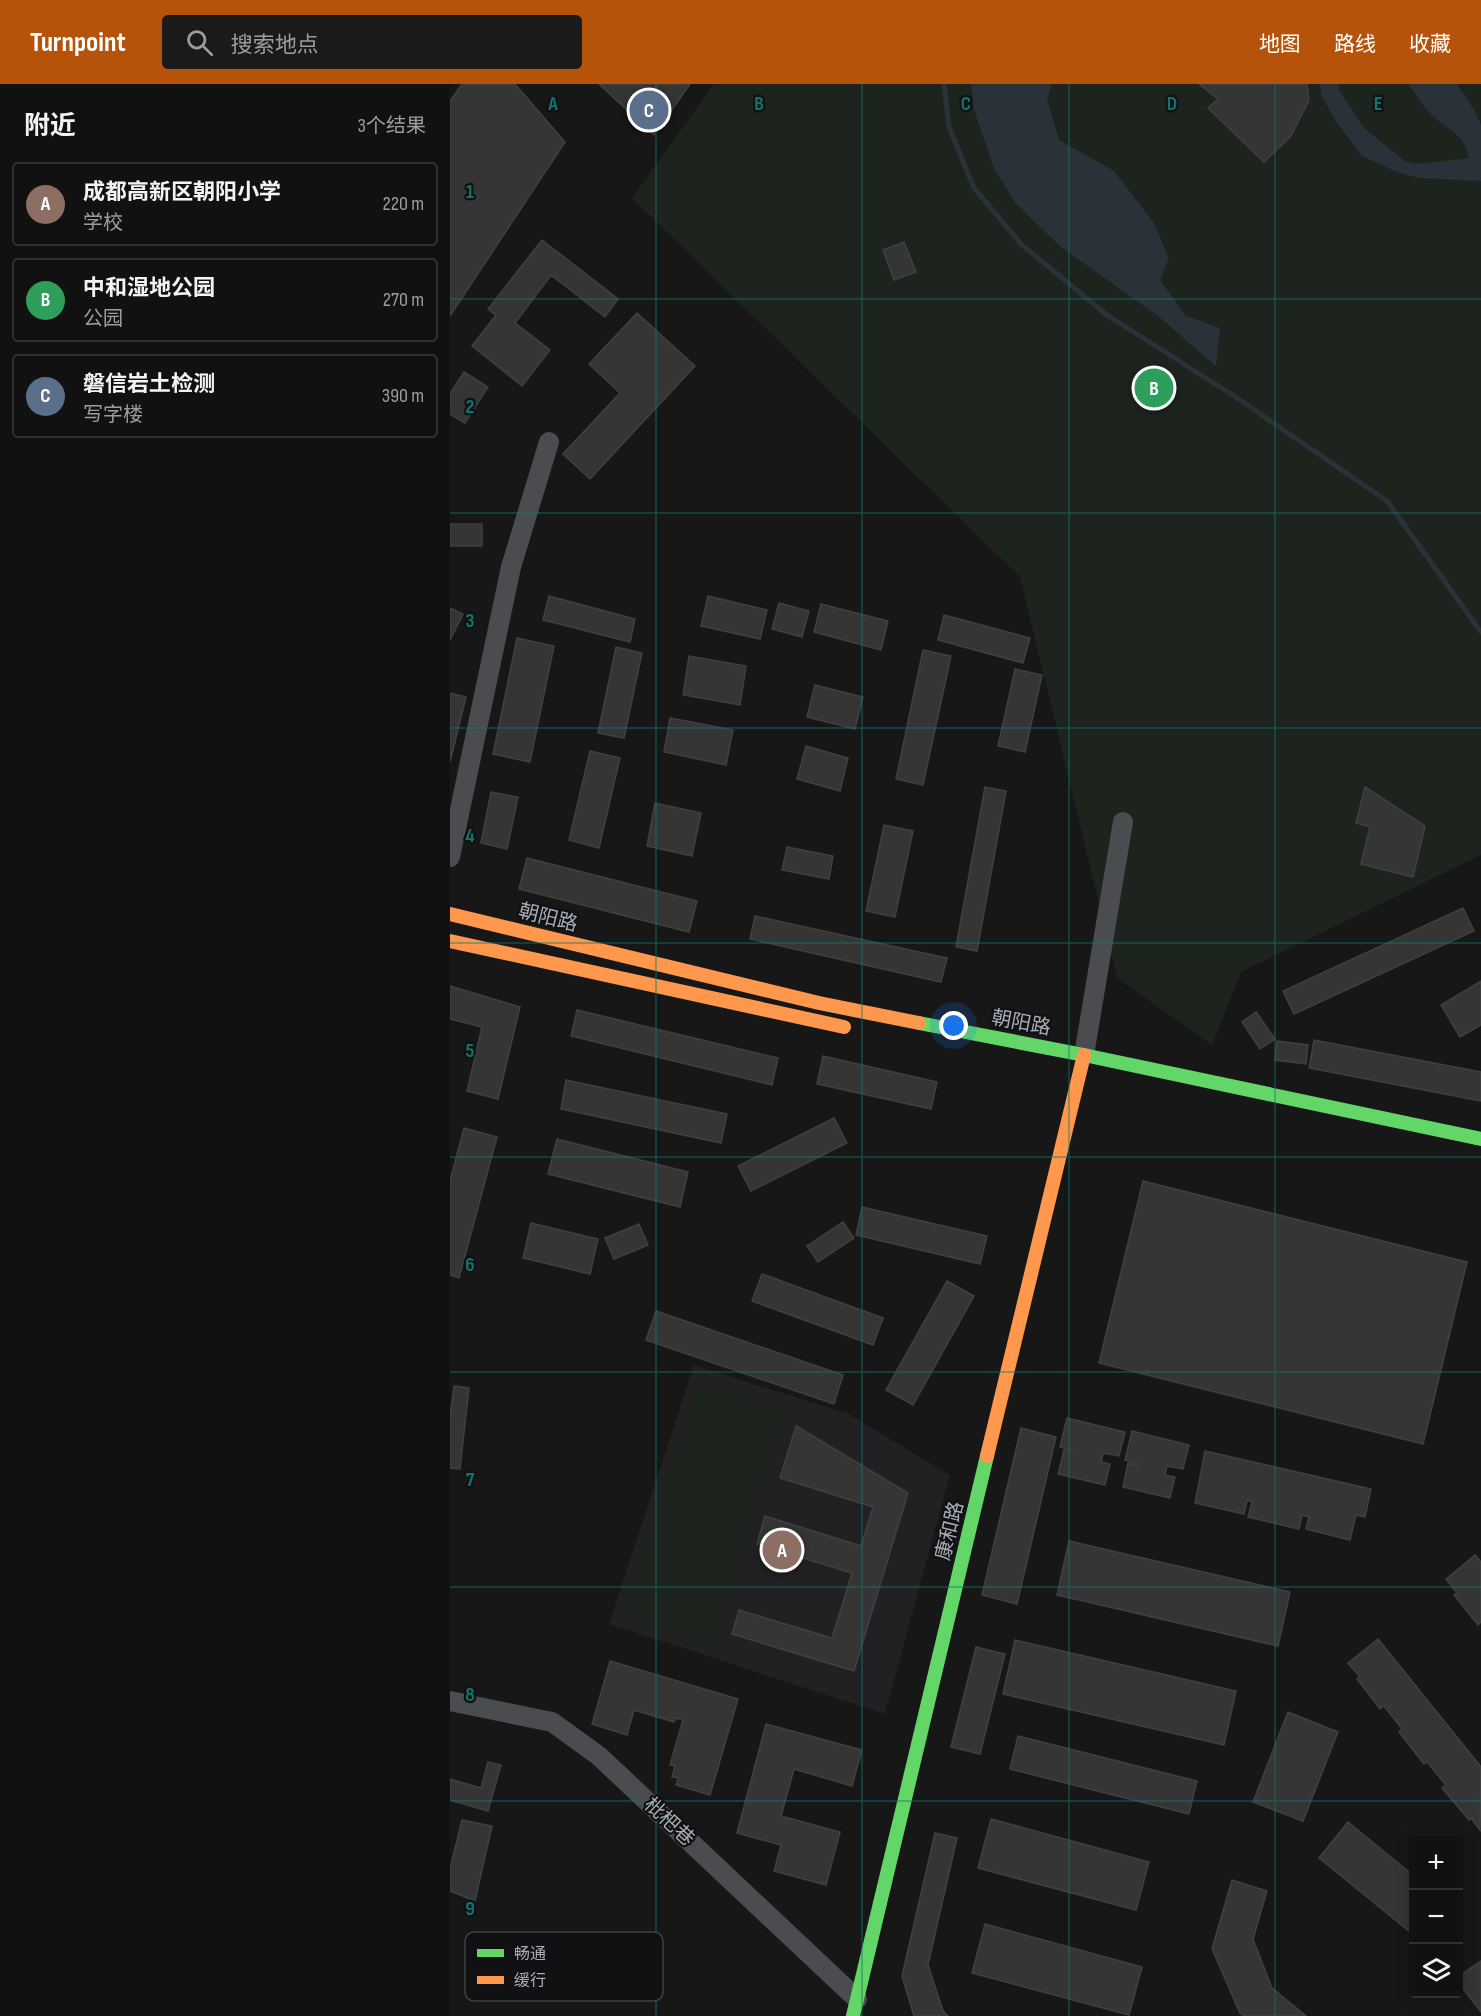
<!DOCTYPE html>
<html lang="zh">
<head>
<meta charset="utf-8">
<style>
	:root { --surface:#111; --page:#1a1a1a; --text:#f1f3f6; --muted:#9c9d9f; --line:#303131; --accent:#b45309 }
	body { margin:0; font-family:"Sofia Sans Condensed","Noto Sans SC",sans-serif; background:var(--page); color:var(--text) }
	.controls { position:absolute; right:18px; bottom:18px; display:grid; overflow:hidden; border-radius:6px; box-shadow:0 3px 15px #0003 }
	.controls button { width:54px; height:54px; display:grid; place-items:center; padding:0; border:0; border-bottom:2px solid var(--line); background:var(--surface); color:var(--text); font:30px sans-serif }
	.you { position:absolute; left:504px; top:942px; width:21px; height:21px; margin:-15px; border:4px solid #fff; border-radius:50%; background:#1a73e8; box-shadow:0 0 0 9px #1a73e833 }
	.badge { display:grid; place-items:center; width:39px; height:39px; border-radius:50%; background:var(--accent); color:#fff; font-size:20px; font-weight:700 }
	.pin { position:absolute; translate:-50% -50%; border:3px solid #fff; box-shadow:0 2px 6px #0006 }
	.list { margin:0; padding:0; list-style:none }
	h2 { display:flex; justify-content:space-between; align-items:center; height:78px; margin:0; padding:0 24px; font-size:26px }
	h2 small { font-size:20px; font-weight:400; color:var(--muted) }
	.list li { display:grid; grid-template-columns:39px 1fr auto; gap:18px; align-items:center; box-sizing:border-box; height:84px; margin:0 12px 12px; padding:0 12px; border:2px solid var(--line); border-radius:6px }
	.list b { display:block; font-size:22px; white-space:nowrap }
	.list p { margin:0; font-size:20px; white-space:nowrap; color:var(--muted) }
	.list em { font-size:20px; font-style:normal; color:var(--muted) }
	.icon { flex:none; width:33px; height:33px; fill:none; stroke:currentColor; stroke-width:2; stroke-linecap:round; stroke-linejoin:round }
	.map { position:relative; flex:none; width:1031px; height:1932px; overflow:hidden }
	header { display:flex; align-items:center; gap:36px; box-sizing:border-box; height:84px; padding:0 30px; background:var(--accent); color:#fff }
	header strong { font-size:28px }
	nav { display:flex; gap:33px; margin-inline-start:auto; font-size:21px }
	.search { width:420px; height:54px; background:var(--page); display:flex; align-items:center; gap:15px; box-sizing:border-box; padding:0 21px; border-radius:6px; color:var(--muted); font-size:22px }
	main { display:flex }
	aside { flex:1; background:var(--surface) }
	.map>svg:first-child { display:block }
</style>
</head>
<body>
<header>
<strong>Turnpoint</strong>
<div class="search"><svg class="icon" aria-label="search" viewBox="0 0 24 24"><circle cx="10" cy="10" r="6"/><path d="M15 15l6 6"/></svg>搜索地点</div>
<nav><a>地图</a><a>路线</a><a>收藏</a></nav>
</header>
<main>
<aside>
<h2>附近<small>3个结果</small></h2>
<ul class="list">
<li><span class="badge" style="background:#8d6e63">A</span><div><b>成都高新区朝阳小学</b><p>学校</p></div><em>220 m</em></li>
<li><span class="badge" style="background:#2e9e5b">B</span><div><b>中和湿地公园</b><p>公园</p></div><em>270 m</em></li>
<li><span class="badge" style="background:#5c6f8a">C</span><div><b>磐信岩土检测</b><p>写字楼</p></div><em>390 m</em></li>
</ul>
</aside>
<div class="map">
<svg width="1031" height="1932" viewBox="0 0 1031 1932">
	<rect width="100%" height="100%" fill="#171717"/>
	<path fill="#212123" d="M244 1281 399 1330 500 1391 435 1630 159 1540Z"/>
	<path fill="#1d241e" d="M264 0H1031V771L791 888 762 961 667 894 570 493 182 114Z
		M246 1298 333 1324 263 1560 176 1533Z"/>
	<path fill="#2a3239" d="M521 0H602L597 15 609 56 664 87 704 139 719 174 710 196 736 232 770 244 766 282 708 232 611 163 566 120 544 84 524 26Z
		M870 0H889V6L914 44 956 78 971 80 1019 74C1014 48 999 48 982 31 973 23 966 10 958 0H1007L1024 26 1031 41V97L969 94 947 88 912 72 885 36 871 10Z"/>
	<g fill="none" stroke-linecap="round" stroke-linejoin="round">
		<path stroke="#2a3239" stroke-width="5" d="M494 0 499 43 524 104 572 161 657 231 784 312 937 417 1031 548"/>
	</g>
	<path fill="#353536" stroke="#3f4043" stroke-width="1.5" d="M12 0H65L115 58 0 232V17Z
		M149 0H240L204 51Z
		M190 0H208L199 9Z
		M749 0H857L859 16 841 52 814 78 758 24 768 15Z
		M92 156 168 215 155 233 101 191 65 239 100 266 72 302 22 262 46 231 38 225Z
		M454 158 466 188 444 196 433 166Z
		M187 229 245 282 140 395 113 370 170 309 139 280Z
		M14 288 38 303 15 339 0 330V310Z
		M0 440H32V462H0Z
		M99 512 185 535 180 558 93 536Z
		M258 512 317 526 310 555 251 542Z
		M329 519 359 527 352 553 322 545Z
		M371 520 438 537 431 566 364 548Z
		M0 524 13 530 0 556Z
		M494 531 580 554 573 579 488 556Z
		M67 554 104 562 80 678 43 670Z
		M166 563 192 569 174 654 148 649Z
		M473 566 501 572 473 701 446 695Z
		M239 572 296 582 290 621 233 611Z
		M565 585 592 591 575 668 548 662Z
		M365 601 413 613 405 645 357 633Z
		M0 609 16 613 0 678Z
		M220 634 283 646 276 681 214 668Z
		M356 662 398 674 390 707 347 695Z
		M140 667 170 674 149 764 119 756Z
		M535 703 556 707 527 867 506 863Z
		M915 703 975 742 963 793 911 780 920 743 906 739Z
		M41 708 68 713 57 765 31 759Z
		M205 719 251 729 242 772 197 762Z
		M434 741 463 747 445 833 416 827Z
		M337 763 383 772 379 795 332 786Z
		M77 774 247 817 239 848 69 805Z
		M1013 824 1024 847 844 930 833 907Z
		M305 832 497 874 491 898 300 855Z
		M1031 897V941L1010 953 991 921Z
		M0 902 70 923 48 1015 17 1007 32 943 0 935Z
		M127 926 328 974 322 1001 121 952Z
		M806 928 825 955 810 965 792 938Z
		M864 956 1031 988V1017L859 984Z
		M827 957 858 961 856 980 825 976Z
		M373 972 487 998 481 1025 367 1000Z
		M116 996 277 1030 271 1059 111 1025Z
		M384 1034 397 1059 301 1107 288 1082Z
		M14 1044 47 1053 9 1194 0 1191V1097Z
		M107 1055 238 1088 230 1123 98 1090Z
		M693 1097 1017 1178 973 1360 649 1279Z
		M412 1123 537 1152 530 1180 406 1151Z
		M393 1138 404 1154 368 1178 357 1162Z
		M81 1139 148 1155 140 1190 73 1174Z
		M189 1140 198 1161 164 1175 155 1154Z
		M312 1190 433 1234 423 1261 302 1217Z
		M497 1197 524 1212 463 1321 436 1306Z
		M206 1227 393 1291 384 1320 196 1256Z
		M4 1302 19 1304 10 1385 0 1384V1333Z
		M617 1334 675 1348 669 1372 653 1369 651 1378 660 1380 655 1401 608 1390 614 1366 621 1368 622 1366 610 1363Z
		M346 1342 458 1409 404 1587 282 1550 289 1526 382 1554 402 1489 307 1460 315 1432 411 1462 423 1423 330 1394Z
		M571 1344 606 1353 567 1520 532 1511Z
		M682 1347 739 1361 733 1385 717 1382 715 1391 725 1393 720 1414 673 1403 678 1379 686 1381V1379L675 1376Z
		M755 1367 921 1405 915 1433 906 1431 900 1456 856 1445 859 1433 852 1431 849 1445 798 1433 802 1418 797 1416 794 1430 745 1419Z
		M619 1457 840 1508 828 1562 607 1511Z
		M1025 1471 1031 1478V1538L1028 1541 1004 1511 1007 1509 996 1495Z
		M928 1555 1031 1683 1030 1746 1021 1734 1019 1736 992 1704 996 1701 977 1678 974 1680 949 1648 952 1645 934 1622 930 1625 907 1595 910 1593 898 1579Z
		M565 1556 786 1607 774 1661 553 1610Z
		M526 1563 555 1570 530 1670 501 1663Z
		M160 1577 288 1615 260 1711 226 1701 228 1694 222 1693 225 1682 220 1681 233 1636 225 1634 224 1638 184 1626 177 1651 142 1640Z
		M838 1628 888 1648 853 1737 803 1718Z
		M316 1640 412 1666 402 1702 344 1685 331 1732 390 1748 376 1801 324 1787 331 1761 287 1749Z
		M568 1652 747 1697 739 1730 560 1685Z
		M38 1678 51 1681 38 1727 0 1716V1695L31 1704Z
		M541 1735 699 1778 686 1826 528 1784Z
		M12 1736 42 1742 25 1817 0 1807V1785Z
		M898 1738 964 1792V1843L960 1848 869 1774Z
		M485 1749 507 1754 478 1881 493 1927 498 1932H464L452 1892Z
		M782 1796 817 1807 803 1855 822 1904 856 1932H794L790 1929 762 1865Z
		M535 1840 692 1883 679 1931 522 1889Z
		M1031 1877V1928L1008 1898V1893Z"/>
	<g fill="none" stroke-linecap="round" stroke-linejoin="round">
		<path stroke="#4b4c50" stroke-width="20" d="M0 773 61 483 99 358
			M634 971 673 738
			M0 1617 102 1638 149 1672 407 1915"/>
		<path stroke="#63d668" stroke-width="14" d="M469 939 634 971 1031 1055
			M403 1932 537 1372"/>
		<path stroke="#ff974d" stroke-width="14" d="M0 830 369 919 469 939
			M0 857 394 943
			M537 1372 634 971"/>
	</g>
	<path fill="none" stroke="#0f766e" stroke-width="1.5" stroke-opacity="0.55" d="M206 0V1932M412 0V1932M619 0V1932M825 0V1932M0 215H1031M0 429H1031M0 644H1031M0 859H1031M0 1073H1031M0 1288H1031M0 1503H1031M0 1717H1031"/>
	<g text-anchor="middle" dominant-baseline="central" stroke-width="4.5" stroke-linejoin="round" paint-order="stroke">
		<g font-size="20" fill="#a8adb8" stroke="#111113">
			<text transform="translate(98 834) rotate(14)">朝阳路</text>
			<text transform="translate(571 939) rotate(11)">朝阳路</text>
			<text transform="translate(500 1447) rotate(-76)">康和路</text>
			<text transform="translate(219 1738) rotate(43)">枇杷巷</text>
		</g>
	</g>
	<rect x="15" y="1848" width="198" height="69" rx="9" fill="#111113" stroke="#3e4045" stroke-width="1.5"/>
	<rect x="27" y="1865" width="27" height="8" fill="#63d668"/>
	<rect x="27" y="1892" width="27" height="8" fill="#ff974d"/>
	<g font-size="16" fill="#a8adb8">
		<text x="64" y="1875">畅通</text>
		<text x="64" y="1902">缓行</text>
	</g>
	<g font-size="20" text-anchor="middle" font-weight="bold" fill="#0f766e" stroke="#111113" stroke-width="4.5" stroke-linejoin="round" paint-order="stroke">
		<text x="103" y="26">A</text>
		<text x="309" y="26">B</text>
		<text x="516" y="26">C</text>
		<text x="722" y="26">D</text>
		<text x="928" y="26">E</text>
		<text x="20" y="114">1</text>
		<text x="20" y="329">2</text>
		<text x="20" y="543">3</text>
		<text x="20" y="758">4</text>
		<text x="20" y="973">5</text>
		<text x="20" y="1187">6</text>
		<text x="20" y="1402">7</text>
		<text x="20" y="1617">8</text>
		<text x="20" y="1831">9</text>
	</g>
</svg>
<div class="controls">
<button>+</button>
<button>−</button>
<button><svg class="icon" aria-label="layers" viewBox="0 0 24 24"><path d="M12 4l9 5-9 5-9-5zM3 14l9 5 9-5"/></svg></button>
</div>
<div class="you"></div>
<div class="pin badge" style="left:332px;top:1466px;background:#8d6e63">A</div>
<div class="pin badge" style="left:704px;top:304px;background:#2e9e5b">B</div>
<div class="pin badge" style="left:199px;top:26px;background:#5c6f8a">C</div>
</div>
</main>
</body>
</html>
